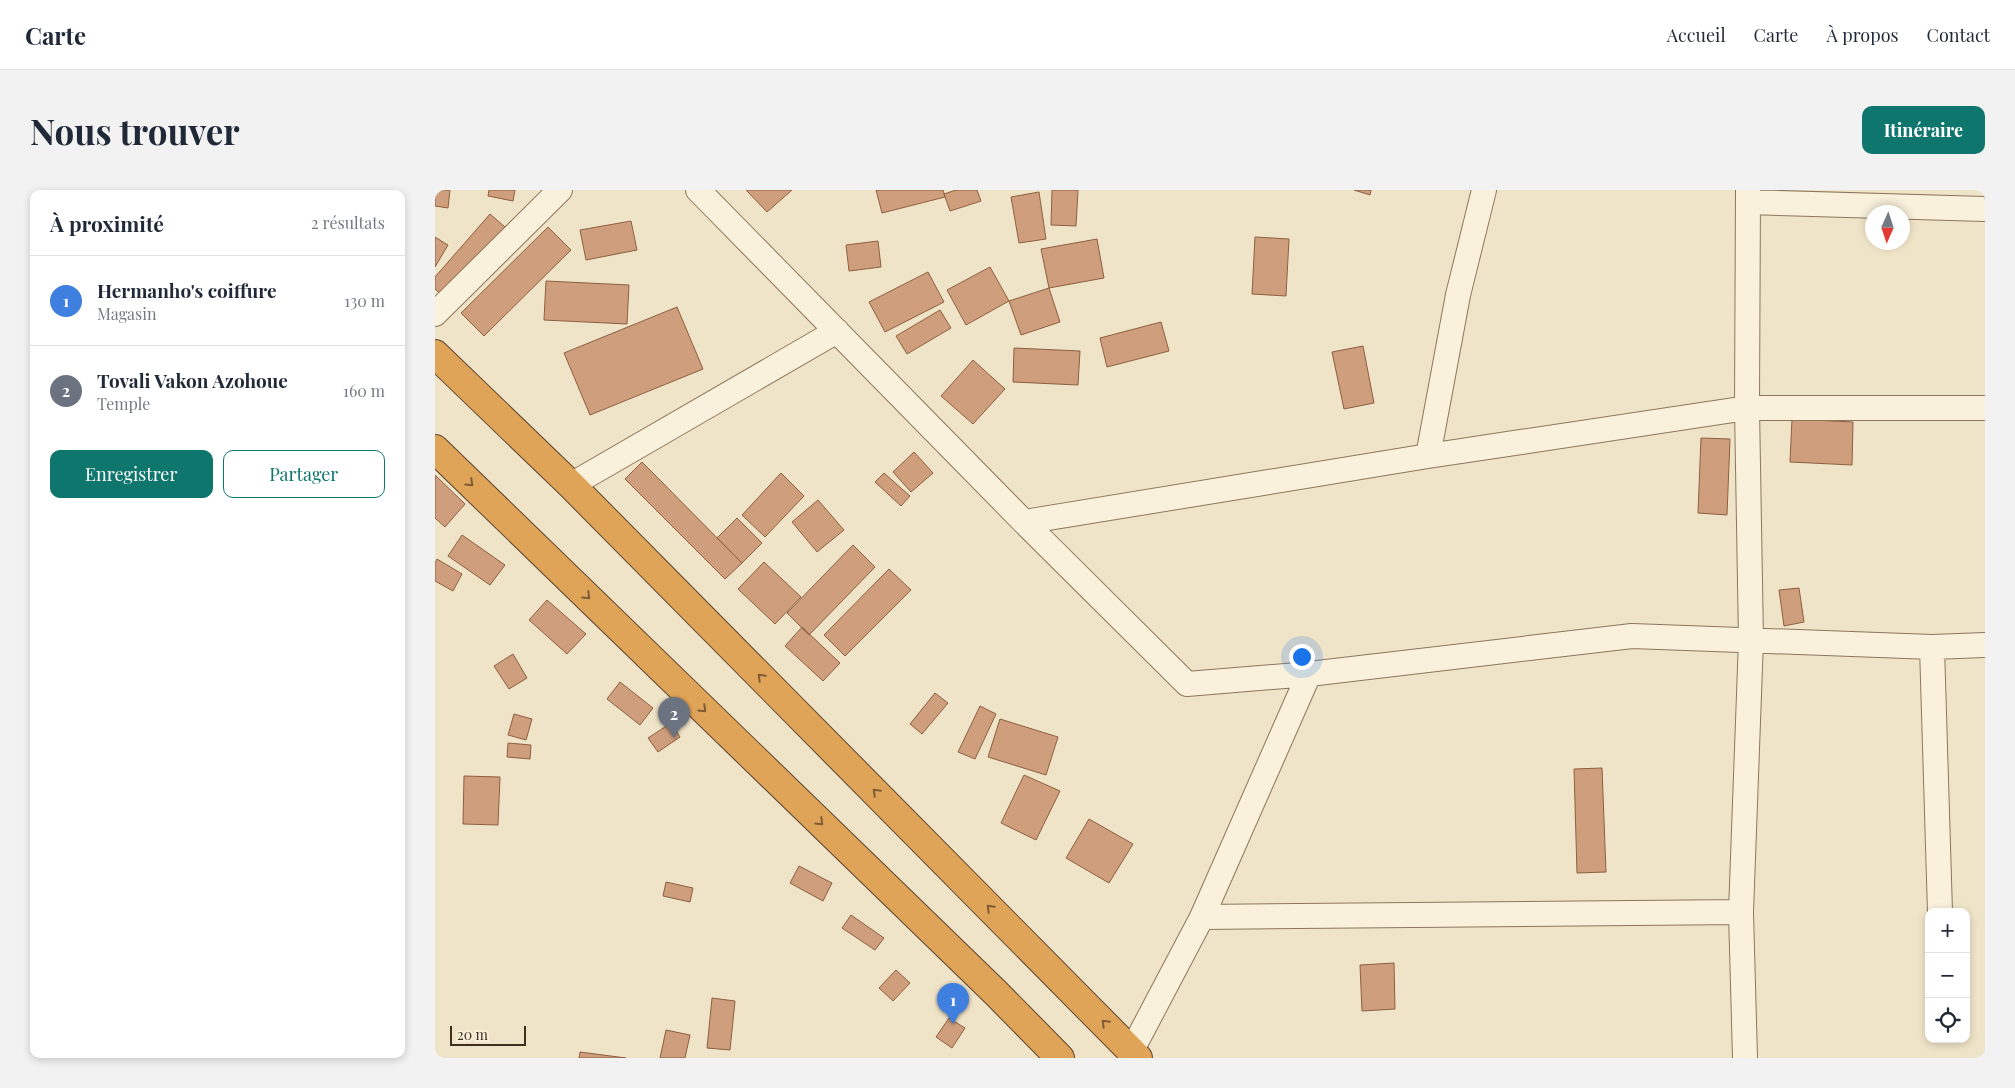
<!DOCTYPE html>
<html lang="fr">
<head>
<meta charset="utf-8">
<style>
	:root { --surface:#fff; --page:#f2f2f3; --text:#1f2937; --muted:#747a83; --line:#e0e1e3; --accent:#0f766e }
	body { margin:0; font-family:"Playfair Display",serif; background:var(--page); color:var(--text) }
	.controls { position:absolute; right:15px; bottom:15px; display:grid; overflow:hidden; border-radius:10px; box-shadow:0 2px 8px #0003 }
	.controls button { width:45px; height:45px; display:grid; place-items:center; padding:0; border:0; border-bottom:1px solid var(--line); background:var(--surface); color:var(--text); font:25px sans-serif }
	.compass { position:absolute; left:1430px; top:15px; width:45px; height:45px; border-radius:50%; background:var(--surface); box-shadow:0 2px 8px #0003; rotate:183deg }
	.scale { position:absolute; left:15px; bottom:12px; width:76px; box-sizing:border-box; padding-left:5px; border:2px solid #3d2e20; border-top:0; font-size:14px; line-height:18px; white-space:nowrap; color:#3d2e20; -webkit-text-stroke:4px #f7eed8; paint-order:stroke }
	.you { position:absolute; left:866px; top:466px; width:18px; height:18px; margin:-12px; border:4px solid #fff; border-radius:50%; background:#1a73e8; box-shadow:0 0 0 8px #1a73e833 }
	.badge { display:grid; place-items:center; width:32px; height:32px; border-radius:50%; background:var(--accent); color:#fff; font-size:16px; font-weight:700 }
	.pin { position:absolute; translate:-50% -41px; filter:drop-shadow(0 1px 2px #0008) }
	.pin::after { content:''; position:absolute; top:26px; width:18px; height:15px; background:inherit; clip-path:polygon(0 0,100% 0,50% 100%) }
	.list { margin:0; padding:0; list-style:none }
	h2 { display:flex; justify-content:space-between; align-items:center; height:65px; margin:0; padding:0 20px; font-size:21px }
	h2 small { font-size:16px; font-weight:400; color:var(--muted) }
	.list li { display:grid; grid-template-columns:32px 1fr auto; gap:15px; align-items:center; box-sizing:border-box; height:90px; padding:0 20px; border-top:1px solid var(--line) }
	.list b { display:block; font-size:19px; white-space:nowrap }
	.list p { margin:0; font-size:16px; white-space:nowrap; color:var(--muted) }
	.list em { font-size:16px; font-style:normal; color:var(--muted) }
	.actions { display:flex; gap:10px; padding:15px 20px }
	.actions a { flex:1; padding:11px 0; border:1px solid var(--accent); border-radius:10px; text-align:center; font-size:18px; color:var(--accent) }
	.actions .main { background:var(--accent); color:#fff }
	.icon { flex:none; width:28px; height:28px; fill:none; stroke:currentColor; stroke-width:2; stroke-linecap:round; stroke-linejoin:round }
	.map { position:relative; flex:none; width:1550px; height:868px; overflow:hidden; border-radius:10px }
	header { display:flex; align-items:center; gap:30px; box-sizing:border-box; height:70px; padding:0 25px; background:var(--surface); border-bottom:1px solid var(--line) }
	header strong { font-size:24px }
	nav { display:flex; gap:28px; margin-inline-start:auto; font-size:18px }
	.intro { display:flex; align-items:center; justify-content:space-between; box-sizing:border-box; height:120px; padding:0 30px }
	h1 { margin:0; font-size:35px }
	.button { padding:12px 22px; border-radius:10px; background:var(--accent); color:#fff; font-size:18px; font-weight:700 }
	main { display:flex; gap:30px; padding:0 30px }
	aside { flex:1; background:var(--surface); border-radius:10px; box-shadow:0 2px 8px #0003 }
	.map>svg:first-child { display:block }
</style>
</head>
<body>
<header>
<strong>Carte</strong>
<nav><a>Accueil</a><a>Carte</a><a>À propos</a><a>Contact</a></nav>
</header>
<div class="intro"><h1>Nous trouver</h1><a class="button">Itinéraire</a></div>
<main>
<aside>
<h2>À proximité<small>2 résultats</small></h2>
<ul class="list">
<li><span class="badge" style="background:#3f7fe0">1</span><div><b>Hermanho's coiffure</b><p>Magasin</p></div><em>130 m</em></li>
<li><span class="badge" style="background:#6b7280">2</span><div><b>Tovali Vakon Azohoue</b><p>Temple</p></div><em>160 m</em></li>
</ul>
<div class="actions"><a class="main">Enregistrer</a><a>Partager</a></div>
</aside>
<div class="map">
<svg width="1550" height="868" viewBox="0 0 1550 868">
	<rect width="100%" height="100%" fill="#f0e4c8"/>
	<path fill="#cf9f7d" stroke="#8d5f41" d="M0 0H15L13 18 0 16Z
		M54 0H80L78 11 53 6Z
		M311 0H357L332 22Z
		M441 0H508L510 7 447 23Z
		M521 0H542L546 11 515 21 509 4Z
		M617 0H643L641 36 616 35Z
		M919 0H936L935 5Z
		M604 2 611 49 584 53 576 7Z
		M55 24 70 37 9 107 0 99V87Z
		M196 31 202 60 151 70 145 40Z
		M113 37 136 60 49 146 26 123Z
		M0 47 13 55 0 77Z
		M820 47 854 49 851 106 817 104Z
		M662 49 669 88 614 98 606 59Z
		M443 51 446 77 414 81 411 55Z
		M555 77 574 111 531 135 512 100Z
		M493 82 509 112 450 142 434 112Z
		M111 91 194 95 192 134 109 130Z
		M614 98 625 132 586 145 574 111Z
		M242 117 268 179 155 225 129 163Z
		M505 120 516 138 472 164 461 146Z
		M726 132 734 161 672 177 665 148Z
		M928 156 939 213 909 219 897 162Z
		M579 158 645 161 643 195 578 192Z
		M538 170 570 199 538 234 506 206Z
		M1357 229 1418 232 1417 275 1355 272Z
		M1266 248 1295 249 1292 325 1263 323Z
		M479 262 498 283 476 302 458 282Z
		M207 272 307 373 290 389 190 289Z
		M346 283 369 306 330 347 307 325Z
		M449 283 475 306 466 316 440 292Z
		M0 285 30 314 10 337 0 328Z
		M383 310 409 340 382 362 357 332Z
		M302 328 327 353 307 373 282 348Z
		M27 345 70 375 55 395 13 366Z
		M418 355 440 377 374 445 352 423Z
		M2 369 27 384 18 401 0 391V373Z
		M329 372 366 407 340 434 303 399Z
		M454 379 476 400 410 466 389 445Z
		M1364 398 1369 432 1349 436 1344 400Z
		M112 410 151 444 132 464 94 430Z
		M367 437 405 473 388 491 350 456Z
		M78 464 92 488 74 499 59 476Z
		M185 492 218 518 205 535 172 509Z
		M500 503 513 513 487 544 475 534Z
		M545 516 561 524 540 569 523 562Z
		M79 524 97 529 91 550 73 545Z
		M565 529 623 547 611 585 553 567Z
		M236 533 245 547 223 562 213 548Z
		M73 553 96 555 95 569 72 567Z
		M1167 578 1171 682 1142 683 1139 579Z
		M589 585 625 601 601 650 566 633Z
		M29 586 65 587 63 635 28 634Z
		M654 629 698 654 674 693 631 668Z
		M364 676 397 693 388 711 355 693Z
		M231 692 258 698 255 712 228 706Z
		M416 725 449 748 440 760 407 738Z
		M959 773 960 819 927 821 925 775Z
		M461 780 475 793 458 811 444 798Z
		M277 808 300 811 295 860 272 858Z
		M514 828 530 838 517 858 501 847Z
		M231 840 255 845 250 868H225Z
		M145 862 191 868H144Z"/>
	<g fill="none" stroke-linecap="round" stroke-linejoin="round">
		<g stroke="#8d765c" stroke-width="26">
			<path id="street" d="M263 0 589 332 752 494 874 484 1197 446 1497 457 1550 455
				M1313 12 1550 19
				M0 124 125 0
				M993 266 1023 105 1049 0
				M136 295 402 141
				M589 332 993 266 1312 218H1550
				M1497 457 1505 722
				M767 727 1306 722
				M697 860 767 727 874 484
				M1310 868 1306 722 1316 450 1312 218 1313 0"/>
		</g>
		<g stroke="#5b4430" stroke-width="30">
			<path id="highway" d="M0 164 136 295 703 868
				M0 259 561 803 625 868"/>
		</g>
		<use href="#street" stroke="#faf1dc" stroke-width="24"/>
		<use href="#highway" stroke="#e0a458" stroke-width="28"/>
	</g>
	<defs><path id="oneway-chevron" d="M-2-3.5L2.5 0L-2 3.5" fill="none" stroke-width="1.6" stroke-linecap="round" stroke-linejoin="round" transform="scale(1.25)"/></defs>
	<g stroke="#7e5d36">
		<use href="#oneway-chevron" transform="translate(35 293) rotate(44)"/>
		<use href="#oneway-chevron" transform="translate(152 406) rotate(44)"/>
		<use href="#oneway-chevron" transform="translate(326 487) rotate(-135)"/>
		<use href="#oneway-chevron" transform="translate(268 519) rotate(44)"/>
		<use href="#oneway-chevron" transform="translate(441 602) rotate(-135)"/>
		<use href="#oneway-chevron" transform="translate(385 632) rotate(44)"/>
		<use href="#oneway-chevron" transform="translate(555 718) rotate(-135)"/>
		<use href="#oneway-chevron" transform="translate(670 833) rotate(-135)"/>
	</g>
</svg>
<div class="controls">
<button>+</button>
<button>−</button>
<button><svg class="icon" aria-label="locate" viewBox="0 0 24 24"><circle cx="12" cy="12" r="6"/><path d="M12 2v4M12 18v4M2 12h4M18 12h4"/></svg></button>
</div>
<svg class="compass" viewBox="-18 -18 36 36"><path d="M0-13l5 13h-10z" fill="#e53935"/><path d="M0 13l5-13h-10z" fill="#747a83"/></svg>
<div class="scale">20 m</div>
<div class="you"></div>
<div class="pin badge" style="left:518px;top:834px;background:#3f7fe0">1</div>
<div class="pin badge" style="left:239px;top:548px;background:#6b7280">2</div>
</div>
</main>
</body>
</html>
